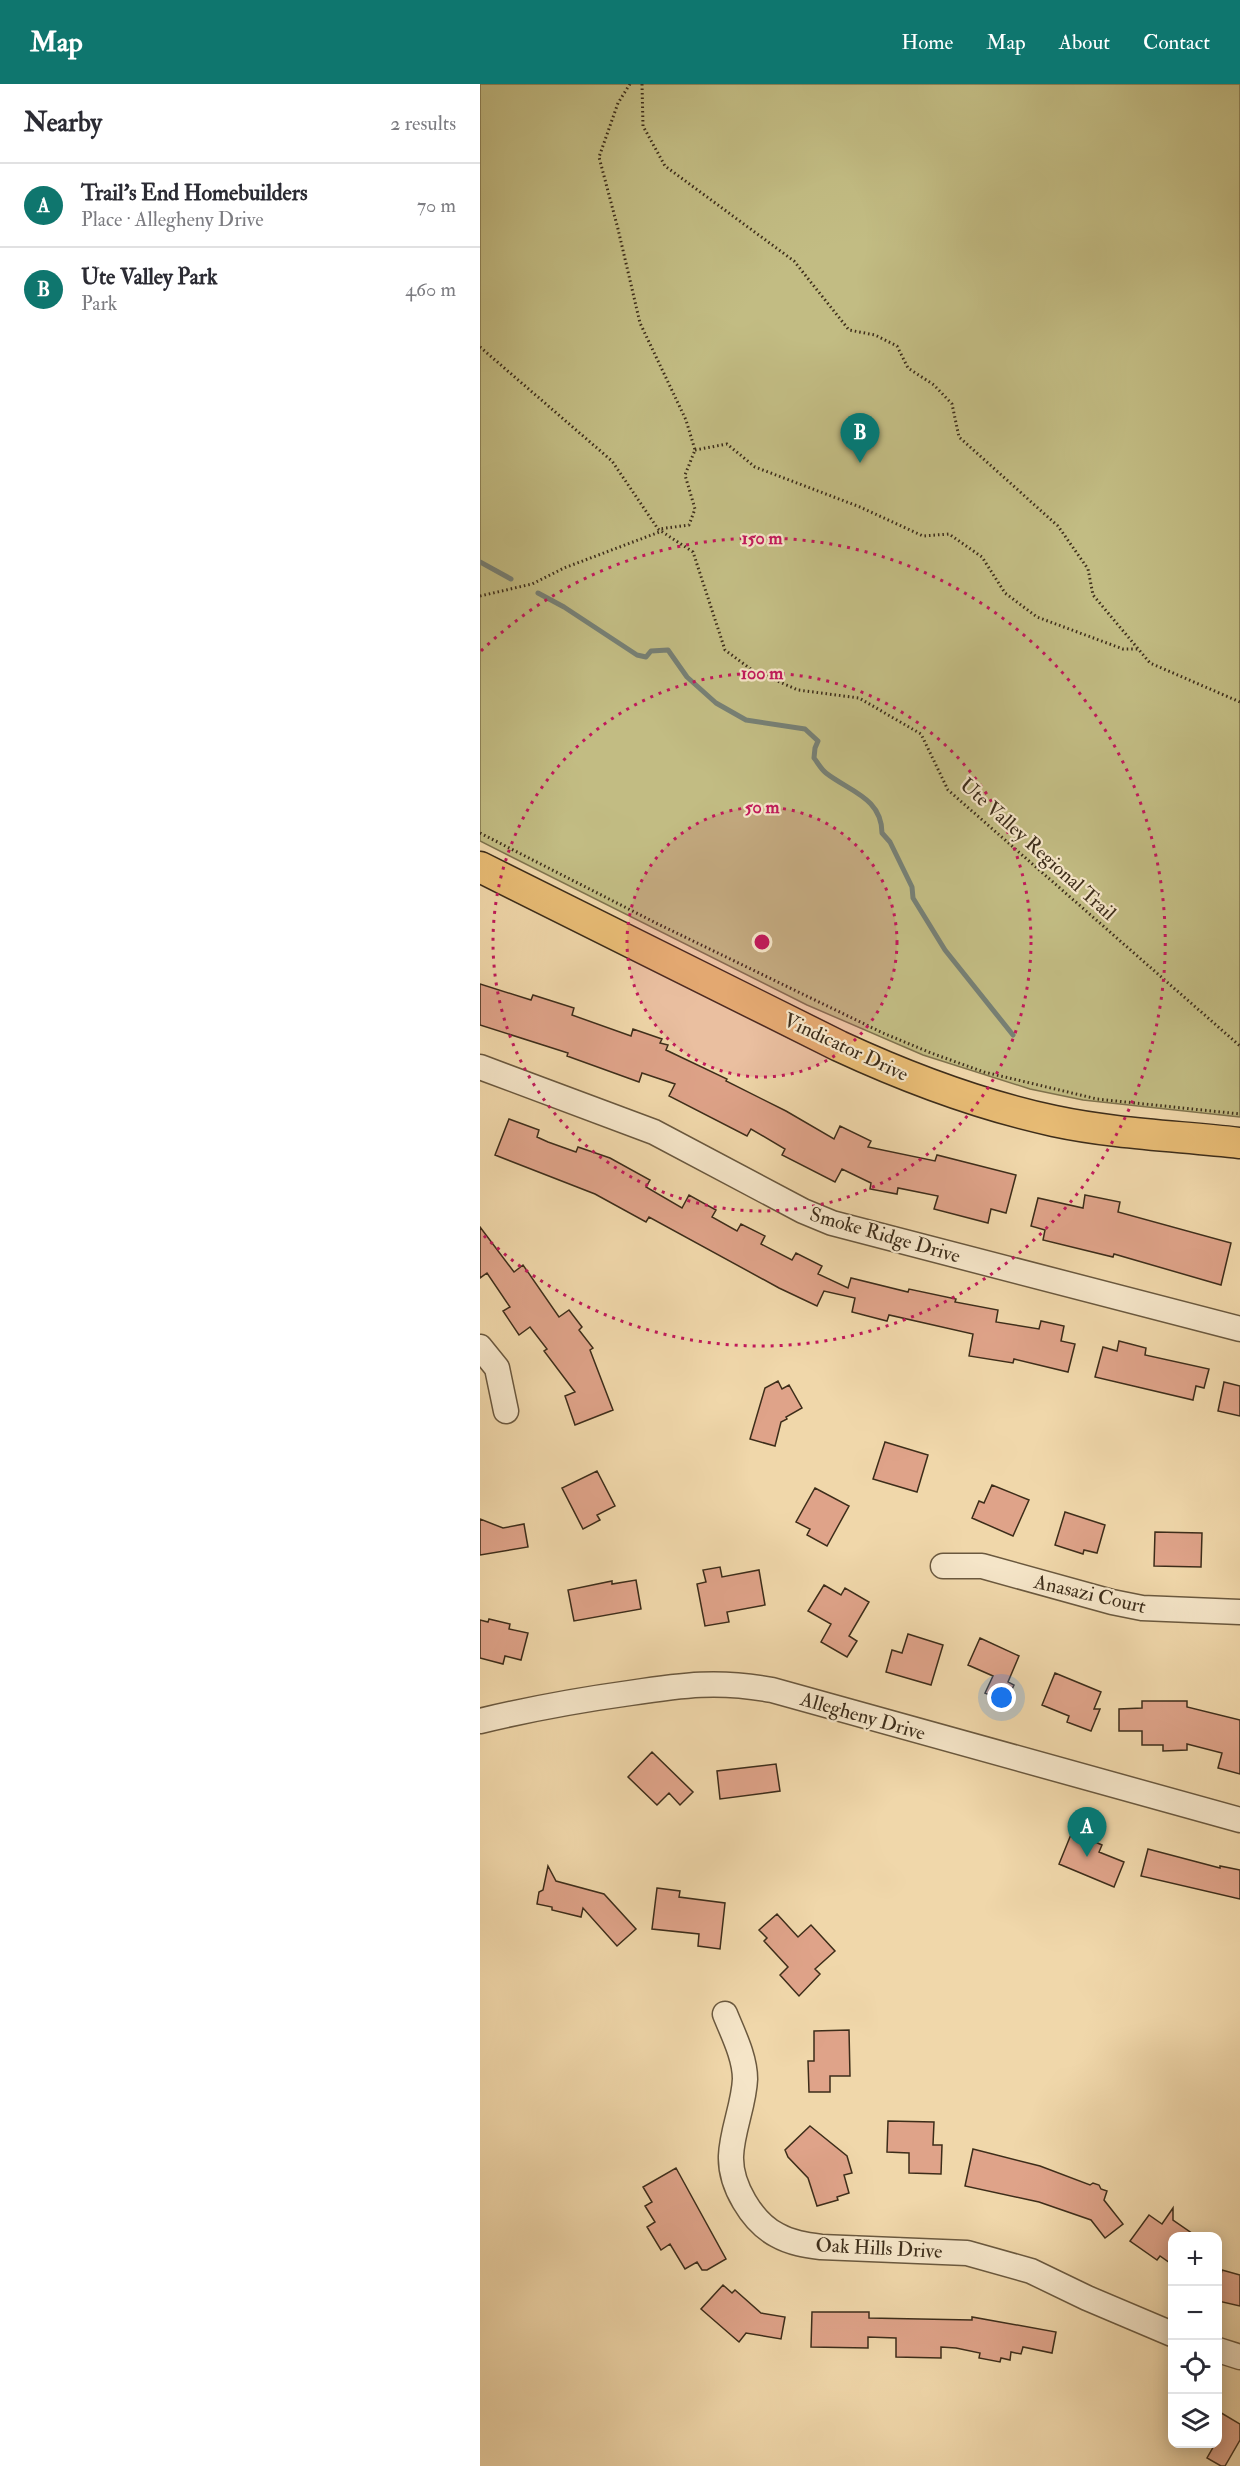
<!DOCTYPE html>
<html lang="en">
<head>
<meta charset="utf-8">
<style>
	:root { --surface:#fff; --page:#f7f7f7; --text:#2b2b33; --muted:#7c7c81; --line:#e1e1e2; --accent:#0f766e }
	body { margin:0; font-family:"IM FELL Double Pica",serif; background:var(--page); color:var(--text) }
	.controls { position:absolute; right:18px; bottom:18px; display:grid; overflow:hidden; border-radius:12px; box-shadow:0 3px 15px #0003 }
	.controls button { width:54px; height:54px; display:grid; place-items:center; padding:0; border:0; border-bottom:2px solid var(--line); background:var(--surface); color:var(--text); font:30px sans-serif }
	.you { position:absolute; left:522px; top:1614px; width:21px; height:21px; margin:-15px; border:4px solid #fff; border-radius:50%; background:#1a73e8; box-shadow:0 0 0 9px #1a73e833 }
	.badge { display:grid; place-items:center; width:39px; height:39px; border-radius:50%; background:var(--accent); color:#fff; font-size:20px; font-weight:700 }
	.pin { position:absolute; translate:-50% -50px; filter:drop-shadow(0 2px 3px #0008) }
	.pin::after { content:''; position:absolute; top:32px; width:21px; height:18px; background:inherit; clip-path:polygon(0 0,100% 0,50% 100%) }
	.list { margin:0; padding:0; list-style:none }
	h2 { display:flex; justify-content:space-between; align-items:center; height:78px; margin:0; padding:0 24px; font-size:26px }
	h2 small { font-size:20px; font-weight:400; color:var(--muted) }
	.list li { display:grid; grid-template-columns:39px 1fr auto; gap:18px; align-items:center; box-sizing:border-box; height:84px; padding:0 24px; border-top:2px solid var(--line) }
	.list b { display:block; font-size:22px; white-space:nowrap }
	.list p { margin:0; font-size:20px; white-space:nowrap; color:var(--muted) }
	.list em { font-size:20px; font-style:normal; color:var(--muted) }
	.icon { flex:none; width:33px; height:33px; fill:none; stroke:currentColor; stroke-width:2; stroke-linecap:round; stroke-linejoin:round }
	.map { position:relative; flex:none; width:760px; height:2382px; overflow:hidden }
	header { display:flex; align-items:center; gap:36px; box-sizing:border-box; height:84px; padding:0 30px; background:var(--accent); color:#fff }
	header strong { font-size:28px }
	nav { display:flex; gap:33px; margin-inline-start:auto; font-size:21px }
	main { display:flex }
	aside { flex:1; background:var(--surface) }
	.map>svg:first-child { display:block }
</style>
</head>
<body>
<header>
<strong>Map</strong>
<nav><a>Home</a><a>Map</a><a>About</a><a>Contact</a></nav>
</header>
<main>
<aside>
<h2>Nearby<small>2 results</small></h2>
<ul class="list">
<li><span class="badge">A</span><div><b>Trail's End Homebuilders</b><p>Place · Allegheny Drive</p></div><em>70 m</em></li>
<li><span class="badge">B</span><div><b>Ute Valley Park</b><p>Park</p></div><em>460 m</em></li>
</ul>
</aside>
<div class="map">
<svg width="760" height="2382" viewBox="0 0 760 2382">
	<rect width="100%" height="100%" fill="#f0d7aa"/>
	<filter id="stains"><feTurbulence type="fractalNoise" baseFrequency=".00333" numOctaves="4"/><feColorMatrix values="0 0 0 0 .2 0 0 0 0 .09 0 0 0 0 .02 0 0 0 .5 -.17"/></filter>
	<radialGradient id="worn" r=".72"><stop offset=".6" stop-color="#630" stop-opacity="0"/><stop offset="1" stop-color="#630" stop-opacity=".3"/></radialGradient>
	<path fill="#c2bc83" stroke="#80744e" stroke-width="1.5" d="M0 0H760V1033L603 1016 550 1005 443 971 327 921 0 757Z"/>
	<g fill="none" stroke-linecap="round" stroke-linejoin="round">
		<path stroke="#778075" stroke-width="5" d="M0 478 31 495
			M58 509 84 523 157 571 166 573 171 567 188 566 207 593 236 619 266 636 325 645 338 657 335 664 334 674C338 679 341 685 346 689 369 707 402 714 402 749L410 758 432 803 433 814 465 866 533 951"/>
	</g>
	<path fill="#dfa389" stroke="#3d2d1a" stroke-width="1.5" d="M0 900 51 916 53 911 94 924 92 931 151 952 153 945 182 955 180 959 188 961 186 966 247 995 246 997 306 1027 354 1055 360 1042 391 1057 388 1063 455 1077 457 1071 536 1091 526 1129 511 1125 508 1139 454 1125 458 1112 418 1104 417 1110 390 1105 391 1099 362 1085 355 1098 302 1071 305 1065 271 1045 267 1052 189 1012 195 1000 162 989 159 998 87 972 88 969 0 941Z
		M29 1035 59 1046 57 1053 68 1058 96 1068 98 1063 130 1074 170 1096 166 1103 202 1124 209 1111 236 1126 232 1133 257 1147 261 1140 285 1152 281 1160 312 1176 316 1169 342 1182 338 1190 368 1204 371 1194 428 1208 429 1205 476 1215 475 1218 518 1226 516 1238 559 1245 561 1237 584 1242 581 1257 595 1260 588 1288 534 1275 533 1279 489 1272 493 1250 409 1231 407 1237 372 1228 375 1214 344 1207 337 1222 299 1204 169 1133 166 1138 115 1110 15 1071Z
		M605 1111 640 1118 638 1128 751 1159 741 1201 634 1170 633 1173 563 1156 565 1146 551 1142 558 1114 603 1124Z
		M0 1143 34 1188 43 1181 79 1233 89 1226 102 1243 99 1246 113 1264 110 1266 133 1326 95 1341 85 1312 95 1308 64 1267 67 1265 50 1243 39 1251 23 1227 30 1223 7 1189 0 1194Z
		M639 1257 666 1264 665 1271 729 1285 724 1304 716 1302 713 1316 615 1293 623 1263 637 1267Z
		M298 1297 302 1305 309 1301 322 1324 306 1333 307 1335 301 1338 295 1362 270 1355 285 1304Z
		M744 1298 760 1302V1332L738 1327Z
		M405 1358 448 1371 437 1408 393 1395Z
		M117 1387 135 1422 117 1431 120 1436 103 1445 82 1404Z
		M512 1401 549 1416 533 1452 492 1434 499 1417 504 1419Z
		M335 1404 369 1422 347 1462 327 1451 330 1445 316 1438Z
		M585 1428 625 1441 617 1469 604 1466 603 1470 575 1461Z
		M0 1435 23 1444 44 1440 48 1463 0 1471Z
		M675 1448 722 1449 721 1483 674 1482Z
		M240 1483 242 1493 279 1486 285 1521 247 1528 249 1538 225 1542 217 1500 226 1498 223 1486Z
		M156 1496 161 1525 94 1537 88 1506 132 1497V1500Z
		M344 1501 361 1511 365 1504 389 1518 369 1552 377 1557 367 1573 341 1558 351 1540 328 1527Z
		M9 1535 30 1540 29 1545 48 1549 41 1576 25 1572 23 1580 0 1574V1536L8 1538Z
		M428 1550 463 1561 451 1601 406 1588 412 1566 422 1569Z
		M500 1554 539 1572 528 1598 534 1601 526 1618 505 1609 513 1592 488 1581Z
		M575 1589 621 1608 614 1625H620L611 1647 587 1638 589 1632 562 1621Z
		M662 1617H707V1623L760 1636V1690L738 1684 742 1669 707 1660V1666L683 1667V1661H662V1647H639V1625L662 1624Z
		M172 1668 213 1708 200 1721 189 1709 177 1721 148 1693Z
		M296 1680 300 1707 240 1715 237 1687Z
		M592 1748 622 1761 619 1768 644 1778 634 1803 579 1780Z
		M668 1765 740 1784V1782L760 1786V1815L661 1792Z
		M68 1782 76 1797 124 1810 156 1845 137 1862 103 1824 101 1833 72 1826V1823L57 1820 59 1808 63 1806Z
		M177 1804 200 1807 199 1813 245 1819 240 1865 218 1862 219 1850 172 1845Z
		M297 1830 318 1853 331 1841 355 1867 335 1885 340 1890 319 1912 300 1891 308 1883 284 1857 287 1854 279 1846Z
		M369 1946 370 1992H350V2008H329L328 1977H334V1947Z
		M408 2037 454 2038 453 2061H462L461 2090 429 2089V2069L407 2068Z
		M330 2042 367 2072 372 2089 364 2091 369 2109 357 2113 358 2116 337 2122 328 2094 308 2073 305 2066Z
		M493 2065 560 2082 610 2101 613 2099 619 2101 621 2105 627 2107 624 2116 643 2140 625 2154 611 2136 559 2118 485 2102Z
		M196 2084 246 2175 227 2186H222L217 2178 205 2185 190 2160 181 2166 167 2143 175 2138 165 2122 172 2118 163 2103Z
		M693 2124V2136L716 2152H693V2181L680 2172 677 2176 650 2157 669 2131 682 2140Z
		M742 2186 760 2191V2222L738 2217V2205Z
		M243 2201 252 2209 255 2206 281 2229 305 2233 301 2255 266 2249 259 2258 221 2225Z
		M332 2228H389V2234L492 2236V2233L576 2248 572 2269 543 2263 541 2270 531 2268 530 2276 521 2274 520 2278 499 2274 500 2269 476 2264 461 2263V2274L416 2273V2254L388 2253V2264L331 2263Z
		M738 2327 760 2340V2356L745 2382H741L727 2374 735 2360H738Z"/>
	<g fill="none" stroke-linecap="round" stroke-linejoin="round">
		<g stroke="#6a583e" stroke-width="27">
			<path id="minor" d="M0 983 174 1048 323 1127 352 1139 760 1245
				M0 1263 17 1284 26 1327
				M463 1482H502L632 1518 662 1524 760 1528
				M0 1637C50 1625 99 1616 150 1609 203 1601 238 1596 292 1606L760 1736
				M245 1930C253 1950 265 1973 265 1995 264 2021 252 2046 251 2072 250 2101 272 2138 297 2151 311 2159 326 2161 341 2163L487 2169 551 2187 607 2214 692 2250
				M738 2266 760 2273"/>
		</g>
		<g stroke="#3d2d1a" stroke-width="33">
			<path id="major" d="M0 783 359 962C428 994 500 1021 574 1037 635 1050 699 1052 760 1059"/>
		</g>
		<path stroke="#3d2d1a" stroke-width="3" stroke-dasharray="1.5 3" stroke-linecap="butt" d="M150 0 138 19 119 73 138 145 160 239 206 336 215 366 205 391 215 425 209 441 179 445
			M162 0 163 42 185 82 314 177 369 246 395 251 417 262 428 284 454 301 472 320 479 353 578 442 608 485 613 511 670 579 760 618
			M0 263 132 377 178 445 213 468 245 566 272 586 318 606 379 614 441 650 468 706 760 962
			M215 366 247 360 275 383 380 423 443 452 469 450 502 473 525 509 557 533 643 565H659
			M0 512 52 500 84 484 182 447
			M0 749 178 840 403 949 451 969 504 988 617 1015 760 1030"/>
		<use href="#minor" stroke="#f5e5c8" stroke-width="24"/>
		<use href="#major" stroke="#e8bc75" stroke-width="30"/>
	</g>
	<circle cx="282" cy="858" r="135" fill="#c2185b" fill-opacity=".12"/>
	<g fill="none" stroke="#c2185b" stroke-width="3" stroke-dasharray="3 6">
		<circle cx="282" cy="858" r="135"/>
		<circle cx="282" cy="858" r="269"/>
		<path d="M1 567A404 404 0 1 1 1 1149"/>
	</g>
	<g text-anchor="middle" dominant-baseline="central" stroke-width="4.5" stroke-linejoin="round" paint-order="stroke">
		<g font-size="20" fill="#3d2d1a" stroke="#f5e5c8">
			<text transform="translate(558 765) rotate(42)">Ute Valley Regional Trail</text>
			<text transform="translate(366 963) rotate(25)">Vindicator Drive</text>
			<text transform="translate(405 1151) rotate(16)">Smoke Ridge Drive</text>
			<text transform="translate(610 1510) rotate(13)">Anasazi Court</text>
			<text transform="translate(383 1632) rotate(16)">Allegheny Drive</text>
			<text transform="translate(399 2164) rotate(3)">Oak Hills Drive</text>
		</g>
	</g>
	<circle cx="282" cy="858" r="9" fill="#c2185b" stroke="#f5e5c8" stroke-width="3"/>
	<g font-size="18" text-anchor="middle" font-weight="bold" fill="#c2185b" stroke="#f5e5c8" stroke-width="4.5" stroke-linejoin="round" paint-order="stroke">
		<text x="282" y="460">150 m</text>
		<text x="282" y="595">100 m</text>
		<text x="282" y="729">50 m</text>
	</g>
	<rect width="100%" height="100%" filter="url(#stains)"/>
	<rect width="100%" height="100%" fill="url(#worn)"/>
</svg>
<div class="controls">
<button>+</button>
<button>−</button>
<button><svg class="icon" aria-label="locate" viewBox="0 0 24 24"><circle cx="12" cy="12" r="6"/><path d="M12 2v4M12 18v4M2 12h4M18 12h4"/></svg></button>
<button><svg class="icon" aria-label="layers" viewBox="0 0 24 24"><path d="M12 4l9 5-9 5-9-5zM3 14l9 5 9-5"/></svg></button>
</div>
<div class="you"></div>
<div class="pin badge" style="left:607px;top:1773px">A</div>
<div class="pin badge" style="left:380px;top:379px">B</div>
</div>
</main>
</body>
</html>
